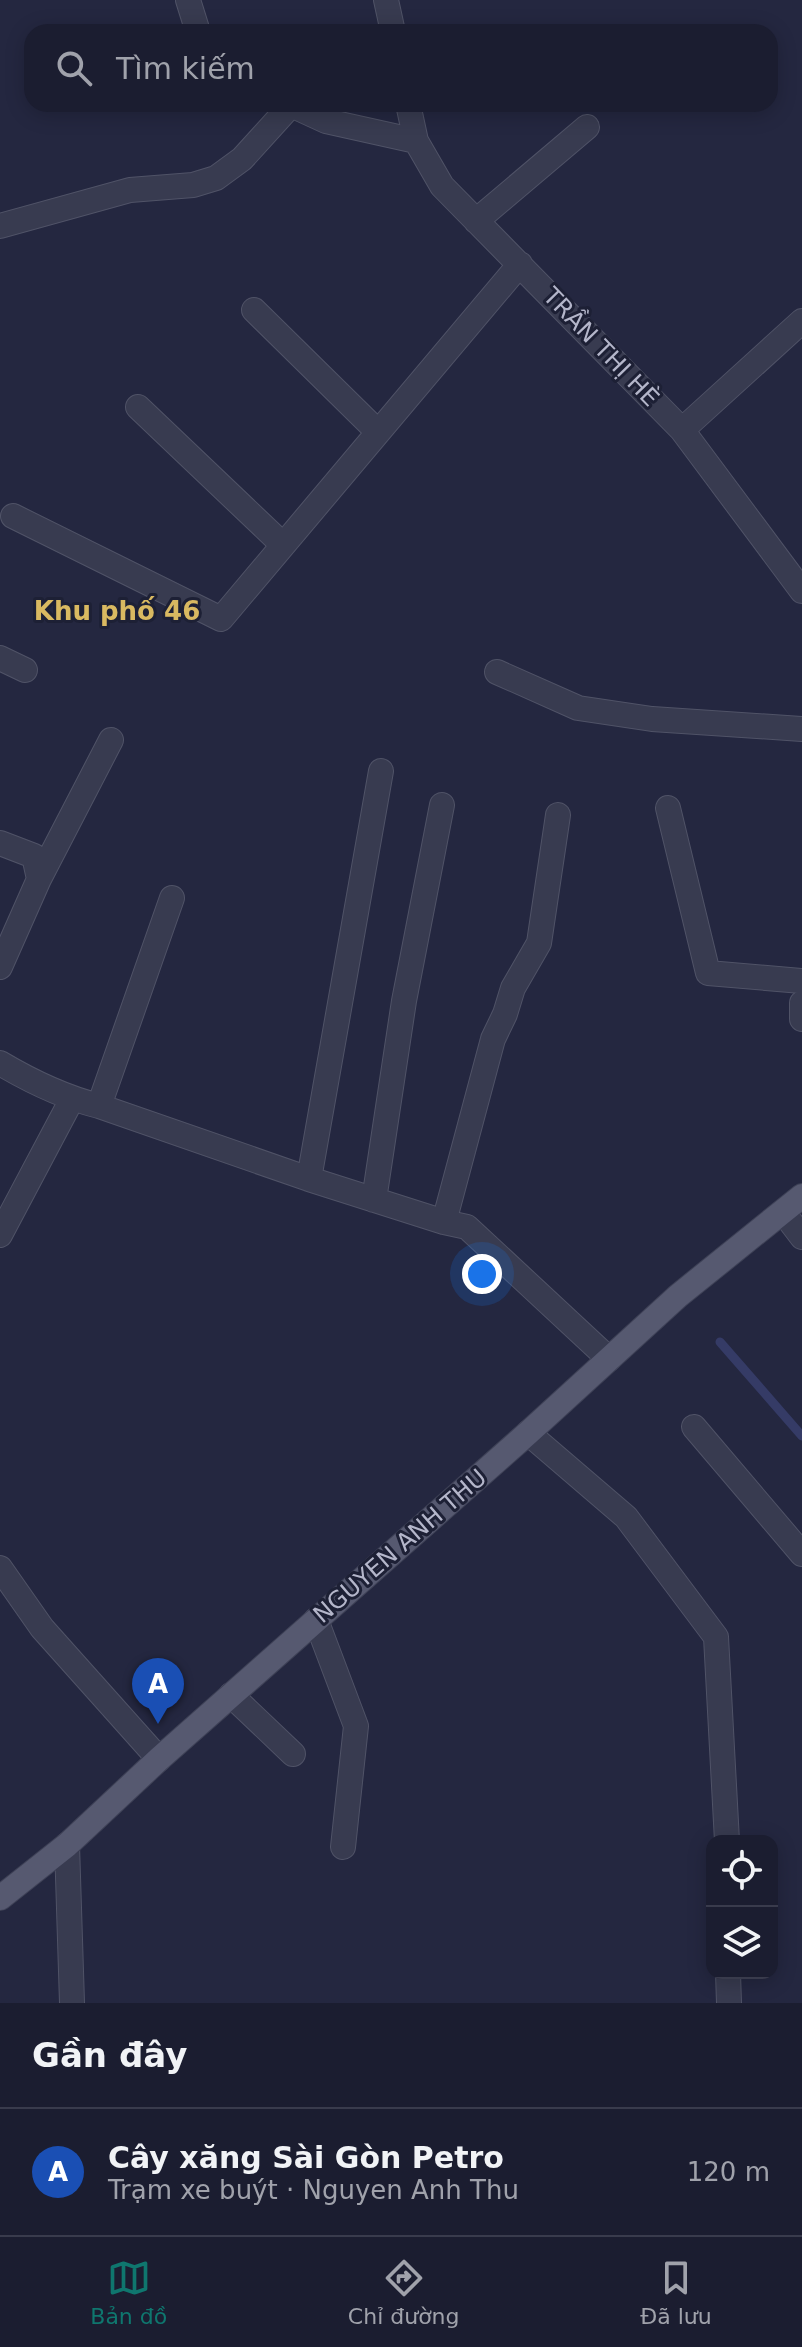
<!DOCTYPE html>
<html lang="vi">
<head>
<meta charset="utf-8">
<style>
	:root { --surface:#1b1d30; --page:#282a3c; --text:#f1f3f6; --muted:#a0a2ab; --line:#393b4c; --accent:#0f766e }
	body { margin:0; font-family:"DejaVu Sans",sans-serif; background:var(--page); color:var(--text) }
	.controls { position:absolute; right:24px; bottom:24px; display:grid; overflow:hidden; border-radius:16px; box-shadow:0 4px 20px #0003 }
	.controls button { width:72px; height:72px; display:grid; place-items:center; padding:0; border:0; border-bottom:2px solid var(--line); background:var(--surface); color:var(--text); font:40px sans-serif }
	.you { position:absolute; left:482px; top:1274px; width:28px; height:28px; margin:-20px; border:6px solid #fff; border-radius:50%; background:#1a73e8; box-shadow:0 0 0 12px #1a73e833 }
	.badge { display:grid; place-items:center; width:52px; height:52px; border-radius:50%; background:var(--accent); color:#fff; font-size:26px; font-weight:700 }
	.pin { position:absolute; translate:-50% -66px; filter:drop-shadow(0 2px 4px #0008) }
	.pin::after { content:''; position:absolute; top:42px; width:28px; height:24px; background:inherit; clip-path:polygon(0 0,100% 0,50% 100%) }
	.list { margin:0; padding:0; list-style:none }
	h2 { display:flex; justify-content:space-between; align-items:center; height:104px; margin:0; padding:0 32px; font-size:34px }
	h2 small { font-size:26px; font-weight:400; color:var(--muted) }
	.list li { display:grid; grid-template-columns:52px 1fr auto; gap:24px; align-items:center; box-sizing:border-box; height:128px; padding:0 32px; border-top:2px solid var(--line) }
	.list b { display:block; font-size:30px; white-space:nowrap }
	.list p { margin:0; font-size:26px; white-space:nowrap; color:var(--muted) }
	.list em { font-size:26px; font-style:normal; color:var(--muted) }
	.icon { flex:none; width:44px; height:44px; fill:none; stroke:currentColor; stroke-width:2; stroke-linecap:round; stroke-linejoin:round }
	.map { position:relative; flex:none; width:802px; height:2003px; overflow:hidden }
	.search { position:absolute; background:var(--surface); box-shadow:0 4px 20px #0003; left:24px; right:24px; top:24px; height:88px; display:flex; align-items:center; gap:20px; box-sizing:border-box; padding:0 28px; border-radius:24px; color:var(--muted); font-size:30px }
	.sheet { height:232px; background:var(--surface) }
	nav { display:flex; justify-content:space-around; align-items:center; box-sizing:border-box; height:112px; border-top:2px solid var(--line); background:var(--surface); font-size:22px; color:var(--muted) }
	nav a { display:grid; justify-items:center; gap:4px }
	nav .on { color:var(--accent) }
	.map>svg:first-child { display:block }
</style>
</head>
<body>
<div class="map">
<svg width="802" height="2003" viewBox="0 0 802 2003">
	<rect width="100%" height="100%" fill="#242740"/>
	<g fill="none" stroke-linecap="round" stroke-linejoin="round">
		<path stroke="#353b66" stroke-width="9" d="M720 1342 802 1436"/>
		<g stroke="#505367" stroke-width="26">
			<path id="minor" d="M188 0 198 32
				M386 0 393 32
				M289 104 326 121 416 141
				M408 104 416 141 442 186 682 430 802 591
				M476 221 587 127
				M0 226 130 190 193 185 216 178 242 159 291 105
				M254 310 378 432
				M138 407 283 545
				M682 430 802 321
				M13 516 221 619 520 264
				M0 658 25 670
				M497 672 578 708 652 719 802 729
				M668 808 708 973 802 981
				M0 843 34 856 39 879 0 967
				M39 879 111 740
				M802 1003V1019
				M0 1063C32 1082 63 1097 99 1106L309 1179 444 1222 467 1227 609 1359
				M99 1106 172 898
				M309 1179 381 771
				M374 1200 404 1001 442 805
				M783 1212 802 1237
				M444 1222 493 1039 505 1014 513 988 539 943 558 815
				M0 1235 72 1099
				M694 1427 802 1554
				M528 1433 626 1517 716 1637 727 1841
				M0 1568 42 1628 159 1759
				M316 1620 356 1726 343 1847
				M231 1695 293 1754
				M67 1845 72 2003
				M728 1973 729 2003"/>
		</g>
		<g stroke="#3e4156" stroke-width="26">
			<path id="major" d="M0 1898 67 1845 159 1759 528 1433 678 1296 802 1196"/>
		</g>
		<use href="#minor" stroke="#383b50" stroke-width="24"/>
		<use href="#major" stroke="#565970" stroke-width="24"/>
	</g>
	<g text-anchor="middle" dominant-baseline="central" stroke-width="6" stroke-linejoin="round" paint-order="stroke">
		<g font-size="24" fill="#b4b6ca" stroke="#1d2035">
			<text transform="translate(601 347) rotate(46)">TRẦN THỊ HÈ</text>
			<text transform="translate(400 1546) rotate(-41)">NGUYEN ANH THU</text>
		</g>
		<g font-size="26" font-weight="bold" fill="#d9b961" stroke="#1d2035">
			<text x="117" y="611">Khu phố 46</text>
		</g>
	</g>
</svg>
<div class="controls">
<button><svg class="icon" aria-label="locate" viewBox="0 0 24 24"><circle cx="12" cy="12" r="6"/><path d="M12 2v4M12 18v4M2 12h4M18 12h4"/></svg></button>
<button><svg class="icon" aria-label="layers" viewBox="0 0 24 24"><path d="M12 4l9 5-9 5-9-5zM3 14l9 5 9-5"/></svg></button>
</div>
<div class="you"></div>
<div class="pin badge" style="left:158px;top:1724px;background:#1a4fb4">A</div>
<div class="search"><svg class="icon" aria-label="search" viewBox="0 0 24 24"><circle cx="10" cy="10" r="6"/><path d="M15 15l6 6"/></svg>Tìm kiếm</div>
</div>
<section class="sheet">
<h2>Gần đây<small></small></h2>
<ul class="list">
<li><span class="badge" style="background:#1a4fb4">A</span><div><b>Cây xăng Sài Gòn Petro</b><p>Trạm xe buýt · Nguyen Anh Thu</p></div><em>120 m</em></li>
</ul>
</section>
<nav>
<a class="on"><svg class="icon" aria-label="map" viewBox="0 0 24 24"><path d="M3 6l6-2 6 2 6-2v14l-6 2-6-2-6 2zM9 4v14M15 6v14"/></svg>Bản đồ</a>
<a><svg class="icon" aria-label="directions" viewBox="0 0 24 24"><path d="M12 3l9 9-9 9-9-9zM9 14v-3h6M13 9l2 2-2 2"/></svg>Chỉ đường</a>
<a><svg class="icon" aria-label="saved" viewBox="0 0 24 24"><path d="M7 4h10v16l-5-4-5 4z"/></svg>Đã lưu</a>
</nav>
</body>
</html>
